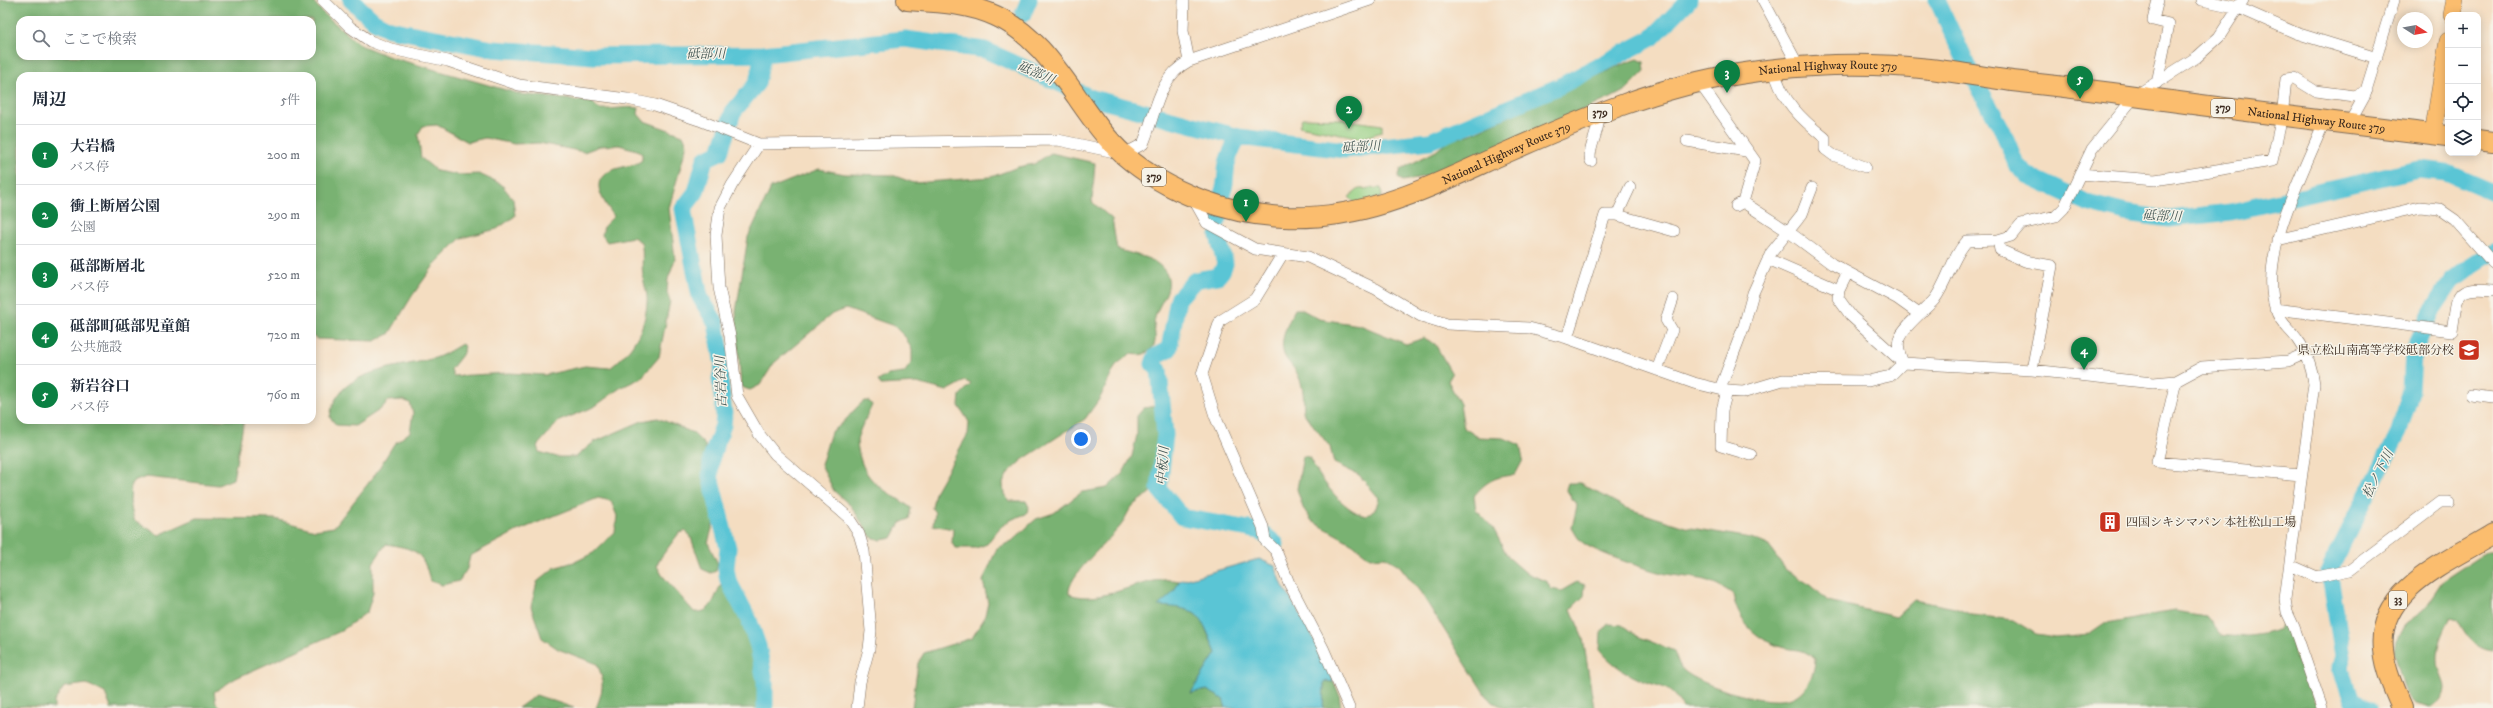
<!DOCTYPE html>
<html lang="ja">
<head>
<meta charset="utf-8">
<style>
	:root { --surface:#fff; --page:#f2f2f3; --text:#1f2937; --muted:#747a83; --line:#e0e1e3; --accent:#0b8043 }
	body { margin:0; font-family:"IM FELL DW Pica","Noto Serif JP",serif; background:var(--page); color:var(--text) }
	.controls { position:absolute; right:12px; top:12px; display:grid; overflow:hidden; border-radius:8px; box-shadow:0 2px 10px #0003 }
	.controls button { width:36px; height:36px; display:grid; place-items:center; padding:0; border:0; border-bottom:1px solid var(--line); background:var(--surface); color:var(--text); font:20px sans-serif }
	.compass { position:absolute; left:2397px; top:12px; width:36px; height:36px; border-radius:50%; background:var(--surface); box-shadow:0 2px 10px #0003; rotate:101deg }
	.you { position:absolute; left:1081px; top:439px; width:14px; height:14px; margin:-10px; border:3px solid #fff; border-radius:50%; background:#1a73e8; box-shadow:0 0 0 6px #1a73e833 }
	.badge { display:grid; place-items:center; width:26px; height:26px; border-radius:50%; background:var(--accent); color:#fff; font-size:13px; font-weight:700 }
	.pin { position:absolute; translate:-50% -33px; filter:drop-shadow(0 1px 2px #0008) }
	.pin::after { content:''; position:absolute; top:21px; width:14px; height:12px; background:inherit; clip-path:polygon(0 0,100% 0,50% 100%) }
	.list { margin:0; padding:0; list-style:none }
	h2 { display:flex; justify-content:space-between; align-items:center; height:52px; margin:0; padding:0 16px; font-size:17px }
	h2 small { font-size:13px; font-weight:400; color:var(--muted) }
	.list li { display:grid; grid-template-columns:26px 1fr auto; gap:12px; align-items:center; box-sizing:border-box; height:60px; padding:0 16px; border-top:1px solid var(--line) }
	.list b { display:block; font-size:15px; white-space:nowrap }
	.list p { margin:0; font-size:13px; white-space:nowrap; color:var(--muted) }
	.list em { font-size:13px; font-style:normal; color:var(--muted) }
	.icon { flex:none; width:22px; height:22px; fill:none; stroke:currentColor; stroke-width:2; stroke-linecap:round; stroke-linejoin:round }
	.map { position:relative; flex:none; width:2493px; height:708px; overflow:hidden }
	.search { position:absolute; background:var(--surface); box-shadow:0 2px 10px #0003; left:16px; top:16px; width:300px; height:44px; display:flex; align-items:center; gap:10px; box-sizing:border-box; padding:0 14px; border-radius:12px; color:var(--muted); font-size:15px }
	.panel { position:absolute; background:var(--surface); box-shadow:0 2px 10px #0003; left:16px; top:72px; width:300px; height:352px; border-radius:12px }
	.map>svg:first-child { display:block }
</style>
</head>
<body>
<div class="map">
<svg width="2493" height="708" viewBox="0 0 2493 708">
	<rect width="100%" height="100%" fill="#f7f3e8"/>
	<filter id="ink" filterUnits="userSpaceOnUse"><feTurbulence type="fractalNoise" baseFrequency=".025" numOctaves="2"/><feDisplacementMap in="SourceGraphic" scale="8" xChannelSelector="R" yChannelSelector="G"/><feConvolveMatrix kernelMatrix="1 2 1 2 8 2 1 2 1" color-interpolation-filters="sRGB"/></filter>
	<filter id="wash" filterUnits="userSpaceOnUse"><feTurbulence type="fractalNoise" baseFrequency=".012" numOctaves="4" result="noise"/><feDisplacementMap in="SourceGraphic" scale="16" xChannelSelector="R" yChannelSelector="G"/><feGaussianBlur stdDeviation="0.9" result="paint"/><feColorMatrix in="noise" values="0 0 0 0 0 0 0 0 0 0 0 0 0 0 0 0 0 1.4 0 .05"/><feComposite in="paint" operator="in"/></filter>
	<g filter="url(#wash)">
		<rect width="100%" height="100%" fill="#f4ddc1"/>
		<path fill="#97d084" stroke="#697d51" d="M1302 118 1339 119 1382 125V132L1362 138 1299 126Z
			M1381 188 1382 196 1356 204 1349 197 1359 189Z"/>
		<path fill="#79b272" stroke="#5a6e48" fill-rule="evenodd" d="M0 0H312L323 13 360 45 390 57 520 94 592 102 599 109C613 110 625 106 639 108L638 114 644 121 683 135 687 144 669 208 675 259 668 279 667 292 670 301 659 357 641 378 620 388 594 407 559 421 537 446 539 452 557 457H576L594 442 642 421 658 418 693 433 705 445 707 477 715 518 708 543 718 564 716 571 711 573 702 569 690 535 685 531 679 533 659 560 657 566 662 575 694 612C711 614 714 599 720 586L725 587C750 629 761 658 761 708H596C603 691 605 681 597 664L558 649 542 638 531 607 537 582 554 568 577 561 593 553 615 532 617 516 611 501 598 498 517 531 470 556 467 569 459 581 442 585 430 581C423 550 415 549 386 544L373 563V593L367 612 341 631 236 678 214 692 216 703 221 708H111L105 693 87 684 64 687 54 702V708L26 706 0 708ZM20 20H312V56H20ZM20 76H312V336L317 339 375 341 389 334 412 296 435 264 461 238 497 229 515 216 513 199 501 184 479 174 458 175 437 171 421 158 418 134 423 126 437 125 468 142 485 138 514 144 539 143 584 152 600 146 619 145 637 150 642 154V160C636 165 631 165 623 167 587 175 598 194 614 216L604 226 602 235 607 242 633 237 641 242C644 254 641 264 643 276 644 285 648 294 647 303 645 331 631 352 610 368L585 366 545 375 509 373 453 376 451 369 462 355 465 347 462 344C452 349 442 357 431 359 395 369 336 369 330 417L336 425 355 426 381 409 388 401 403 400 410 403 413 413 410 432 394 444 374 476 334 527 315 530 275 519 197 518 159 535 134 520 130 502 131 483 146 477 218 485 233 479 244 420H20Z
			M1638 59 1644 62 1645 71 1626 90 1611 98 1431 175 1403 181 1398 178 1401 169 1436 151 1448 141 1471 134 1618 66Z
			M1051 153 1095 163 1092 202 1112 219 1117 249C1132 255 1154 256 1164 270 1177 288 1158 302 1155 318 1152 330 1160 342 1150 350 1144 356 1138 355 1130 354L1116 365 1100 398 1085 419 1022 460 1008 473 1003 483 1004 494 1009 501H1026L1029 507 1026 514C1005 521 1000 526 987 544L976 548H955L952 543 953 529 933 525 935 513 932 508 935 492 968 434 969 422 959 406 960 395 971 384 965 381 947 391 917 383 881 385 878 381 888 375 904 373 912 362V350L906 338 894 326 846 309 832 314 774 363 760 385 750 390 741 387 736 312 748 237 771 188 819 169 845 174 892 175 914 183 991 177 1018 167 1034 164Z
			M1295 309H1301L1319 319 1360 325 1406 344 1424 338 1435 344 1452 374 1448 381 1460 404 1464 428 1478 437 1504 438 1520 445 1523 460 1515 475C1496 476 1486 481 1474 496L1476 510 1493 528 1508 557 1525 572 1547 582 1551 589 1561 591 1577 582 1585 585 1584 596 1571 609 1583 638 1594 708H1505L1493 702 1486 696 1421 593 1399 565 1385 557 1370 558 1353 544 1312 521 1303 508 1297 489 1303 456 1309 457C1319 478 1343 511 1366 516L1376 508 1379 498 1359 475 1334 463 1330 447 1303 412C1305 401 1303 385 1298 375 1294 366 1285 361 1283 351 1280 338 1289 321 1295 309Z
			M864 401H869L872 405C868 415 861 426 858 436 856 442 858 449 859 454 867 487 888 490 911 508L909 519 900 523 892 538 881 540 871 537 851 506 834 491 821 465 831 432C845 424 851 411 864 401Z
			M1155 406 1159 410C1159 431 1165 456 1159 477 1153 497 1141 496 1131 508 1127 513 1125 519 1122 524 1111 539 1066 576 1069 594 1105 607 1143 573 1179 581L1174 592 1184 607 1201 618 1216 653 1191 693 1207 690 1223 699 1226 708H912L918 663 924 653 972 638 984 619 988 603 983 581 997 548 1012 541 1036 519 1054 513 1082 492 1107 488 1123 473 1132 456 1137 435V416L1144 408Z
			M1568 483H1580L1626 508 1685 527 1751 538 1768 545 1786 570 1812 586 1828 601 1896 617 1914 600 1955 608 1972 615 2013 620 2036 634 2055 637 2090 634 2106 623 2174 611 2206 616 2221 635C2239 638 2263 636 2280 629L2282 625 2288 626 2292 636 2295 657 2317 708H1683C1668 682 1661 689 1639 679 1623 672 1610 662 1600 650L1601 633 1608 624 1622 625 1637 636 1674 651C1676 656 1679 666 1683 670 1701 686 1764 705 1788 699 1805 695 1815 675 1815 659 1800 646 1797 652 1781 647 1756 639 1737 621 1733 594 1703 573 1689 580 1658 572 1643 568 1590 551 1581 541 1577 538 1575 532 1572 528L1577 506 1566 489Z
			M2487 552H2493V651C2475 649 2466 636 2458 620L2451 618C2444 630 2437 646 2438 660 2439 685 2457 686 2431 708L2414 704 2406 695 2394 651 2396 640 2406 623 2423 611 2443 581Z
			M1324 681 1334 682 1339 694 1341 708H1323Z
			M536 695 574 708H518Z"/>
		<path fill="#5ac5d5" stroke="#4a787a" d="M1259 559 1275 566 1283 586 1308 627 1334 682 1324 681 1323 708H1226L1223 699 1207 690 1191 693 1216 653C1200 615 1202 608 1158 606L1174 592 1179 581Z"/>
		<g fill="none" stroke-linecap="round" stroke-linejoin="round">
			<path stroke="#5ac5d5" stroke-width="17" d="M351 0 374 21 389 29 493 49 594 56 763 54 905 39 985 50 1092 98 1239 137 1345 150 1430 141 1560 86 1652 38 1689 0
				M1937 0 1971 73 2002 129 2016 164 2027 175 2087 203 2126 213 2169 219 2231 212 2419 169 2446 172 2493 192
				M1023 14 1029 0
				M763 54 757 83 733 112 720 152 705 159 696 192 683 209 700 297 716 323 723 366 720 379 724 414 723 425 711 459 710 476 728 548 726 568 728 580 749 620 758 646 765 681V708
				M1222 194C1226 185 1225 181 1226 172 1226 159 1233 148 1239 137
				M1217 223 1220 215
				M1218 236 1225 264 1222 271 1218 276 1195 280 1178 299 1169 349 1156 356 1153 364 1159 370 1165 435 1159 489 1182 517 1260 531 1276 544
				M2369 708 2352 700 2340 667 2343 656 2329 570 2399 432 2411 391 2413 353 2433 309 2452 281 2471 266 2493 252"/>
		</g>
	</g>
	<g filter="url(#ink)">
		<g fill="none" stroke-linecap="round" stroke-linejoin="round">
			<g stroke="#7c6957" stroke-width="12">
				<path id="street" d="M323 0 350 27 370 41 391 49 448 61 519 85 627 99 655 105 699 120 759 144 1058 140 1124 154 1143 144C1156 114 1157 78 1189 61L1370 0
					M1184 0 1183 31 1189 61
					M1763 0 1799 67
					M2202 0 2239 8 2296 33 2377 58
					M1774 69C1781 100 1801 119 1825 138V149L1833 155 1865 167
					M1699 82 1755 161 1743 202 1736 206
					M2157 83 2169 24 2153 20 2158 0
					M2349 124 2364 97 2394 0
					M1687 141 1746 151
					M759 144 732 185 720 208 716 235 719 288 730 336 737 396 759 434 775 454 848 517 859 534 864 551 871 631 869 649 860 682 857 708
					M1591 161C1586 151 1601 130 1598 114
					M2080 174 2155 180 2272 161 2282 117 2286 79 2294 78 2315 91 2355 96 2367 90
					M1193 198 1207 223 1255 249 1308 257 1376 289 1421 316 1447 324 1529 328 1567 338 1694 383 1727 391 1743 392 1783 380 1868 381 1890 376 1903 363
					M1743 202 1789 232 1832 264 1898 299 1919 314
					M1617 215 1630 187
					M1998 240 2000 250 2025 261 2052 266 2032 370
					M2277 240 2420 207 2439 209 2455 220 2493 263
					M1282 255 1255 299 1220 321 1202 374 1215 416 1263 527 1265 540 1276 551 1289 583 1323 648 1349 708
					M1768 259 1839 290
					M1847 274 1839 290 1838 298 1851 316 1903 363 2032 370 2153 383 2176 381 2202 367 2288 361 2304 354
					M2275 309 2452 331C2458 296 2453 286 2493 290
					M1567 338 1605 215H1617L1674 231
					M1903 363C1900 355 1897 348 1899 339 1903 327 1925 310 1934 300 1948 282 1951 258 1967 241L1998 240 2011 236 2021 224 2056 216 2064 208 2092 149 2135 96 2197 57 2219 37 2243 0
					M1657 370 1672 330 1666 320 1673 299
					M2176 381 2157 462 2301 475
					M1720 389 1744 326 1753 293 1771 253 1802 214 1812 188
					M1727 391 1722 410 1721 446 1751 455
					M2471 395 2493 398
					M2290 565 2317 577 2350 570 2440 502H2449
					M2322 708 2294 627 2287 612 2285 599 2314 384C2312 369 2307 352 2297 339 2290 329 2280 323 2276 310 2257 257 2304 172 2324 122"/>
			</g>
			<g stroke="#7c6957" stroke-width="18">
				<path id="primary" d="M2452 15 2455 0
					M2433 134 2448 41"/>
			</g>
			<g stroke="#7c6957" stroke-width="22">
				<g id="highway">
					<path id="s1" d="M907 0C938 2 968 3 996 16 1032 32 1055 66 1077 97 1091 117 1106 139 1124 155 1168 193 1227 214 1284 217 1369 221 1437 183 1512 150 1585 118 1660 86 1739 74 1802 64 1867 62 1930 69 1957 72 1984 77 2012 81 2050 85 2089 90 2127 95 2234 110 2341 123 2448 136"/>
					<path d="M2478 140 2493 142"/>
					<path d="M2402 708C2394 690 2385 670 2383 650 2376 589 2450 561 2493 534"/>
				</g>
			</g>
			<use href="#street" stroke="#fff" stroke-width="11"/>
			<use href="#primary" stroke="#fbbd6e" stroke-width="17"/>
			<use href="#highway" stroke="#fbbd6e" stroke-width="20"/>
		</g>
	</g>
	<defs>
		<g id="school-square" transform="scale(1.15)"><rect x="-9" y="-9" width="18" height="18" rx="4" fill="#c8321e" stroke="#f7f3e8"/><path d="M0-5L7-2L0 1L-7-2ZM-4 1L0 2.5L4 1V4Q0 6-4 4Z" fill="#fff"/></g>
		<g id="building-square" transform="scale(1.15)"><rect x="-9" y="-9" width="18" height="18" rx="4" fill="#c8321e" stroke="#f7f3e8"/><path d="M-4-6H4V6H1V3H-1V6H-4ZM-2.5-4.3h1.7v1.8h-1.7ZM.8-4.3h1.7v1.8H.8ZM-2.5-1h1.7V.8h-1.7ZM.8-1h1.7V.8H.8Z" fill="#fff"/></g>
	</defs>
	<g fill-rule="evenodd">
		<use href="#school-square" x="2469" y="350"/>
		<use href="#building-square" x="2110" y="522"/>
	</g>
	<g text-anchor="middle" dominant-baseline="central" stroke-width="3" stroke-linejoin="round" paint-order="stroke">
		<g fill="#f7f3e8" stroke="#73665b" stroke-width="1">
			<rect x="2211" y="99" width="24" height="18" rx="3"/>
			<rect x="1588" y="104" width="24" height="18" rx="3"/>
			<rect x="1142" y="168" width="24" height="18" rx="3"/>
			<rect x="2389" y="591" width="18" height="18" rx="3"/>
		</g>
		<g font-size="11" font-weight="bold" fill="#3b2a1e">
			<text x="2223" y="108">379</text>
			<text x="1600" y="113">379</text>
			<text x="1154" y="177">379</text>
			<text x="2398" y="600">33</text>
		</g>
		<g font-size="12" fill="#3b2a1e" stroke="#f7f3e8">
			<text stroke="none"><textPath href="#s1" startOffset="1026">National Highway Route 379</textPath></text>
			<text stroke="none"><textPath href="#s1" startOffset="1518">National Highway Route 379</textPath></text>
			<text stroke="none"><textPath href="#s1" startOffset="690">National Highway Route 379</textPath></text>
		</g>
		<g font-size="12" fill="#3b2a1e" stroke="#f7f3e8" text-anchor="end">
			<text x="2454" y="350">県立松山南高等学校砥部分校</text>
			<text x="2126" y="522" text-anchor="start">四国シキシマパン 本社松山工場</text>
		</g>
		<g font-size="13" font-style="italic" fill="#445855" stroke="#f7f3e8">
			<text transform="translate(706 54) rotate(-1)">砥部川</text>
			<text transform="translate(1036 73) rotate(24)">砥部川</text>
			<text transform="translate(1361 147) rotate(-4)">砥部川</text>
			<text transform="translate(2162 216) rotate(3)">砥部川</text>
			<text transform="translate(721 382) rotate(-92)">古岩谷川</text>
			<text transform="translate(1163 466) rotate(-86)">中板川</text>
			<text transform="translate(2378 474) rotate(-63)">松ノ下川</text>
		</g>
	</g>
</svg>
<div class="controls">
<button>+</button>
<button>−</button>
<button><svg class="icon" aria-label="locate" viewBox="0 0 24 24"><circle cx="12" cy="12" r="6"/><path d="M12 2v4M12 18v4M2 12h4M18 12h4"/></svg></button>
<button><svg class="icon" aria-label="layers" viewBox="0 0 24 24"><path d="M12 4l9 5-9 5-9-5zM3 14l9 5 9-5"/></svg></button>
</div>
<svg class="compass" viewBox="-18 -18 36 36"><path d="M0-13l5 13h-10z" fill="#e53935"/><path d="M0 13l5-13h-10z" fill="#747a83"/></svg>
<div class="you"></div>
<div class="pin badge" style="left:1246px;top:222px">1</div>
<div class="pin badge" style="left:1349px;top:129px">2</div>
<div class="pin badge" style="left:1727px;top:93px">3</div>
<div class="pin badge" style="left:2084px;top:370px">4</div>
<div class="pin badge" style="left:2080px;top:99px">5</div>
<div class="search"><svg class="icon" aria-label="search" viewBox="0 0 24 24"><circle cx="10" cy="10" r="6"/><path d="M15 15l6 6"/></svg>ここで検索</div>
<section class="panel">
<h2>周辺<small>5件</small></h2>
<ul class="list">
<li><span class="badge">1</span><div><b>大岩橋</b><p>バス停</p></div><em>200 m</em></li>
<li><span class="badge">2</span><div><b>衝上断層公園</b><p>公園</p></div><em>290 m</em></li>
<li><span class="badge">3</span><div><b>砥部断層北</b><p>バス停</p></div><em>520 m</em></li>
<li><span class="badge">4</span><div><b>砥部町砥部児童館</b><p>公共施設</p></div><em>720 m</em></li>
<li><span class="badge">5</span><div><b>新岩谷口</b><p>バス停</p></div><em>760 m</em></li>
</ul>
</section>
</div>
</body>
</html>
